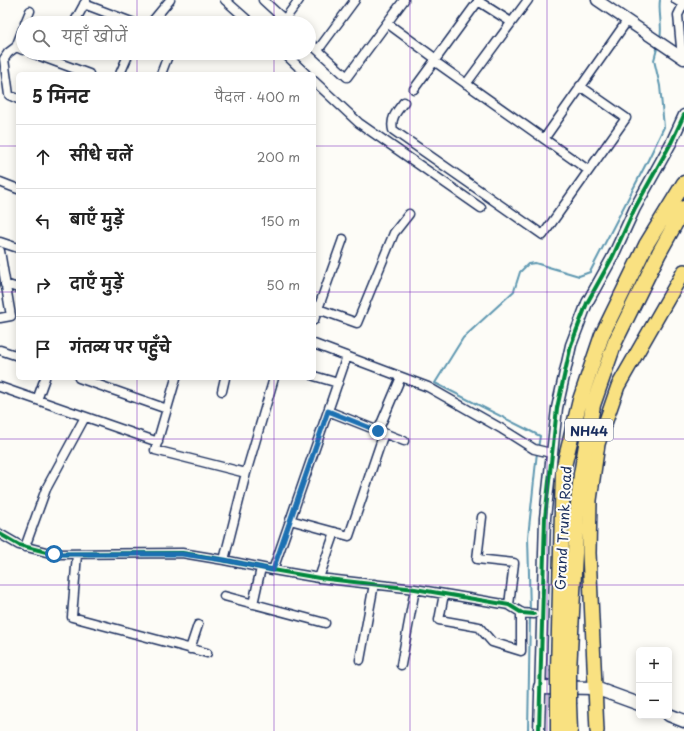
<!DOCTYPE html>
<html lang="hi">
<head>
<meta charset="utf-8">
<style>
	:root { --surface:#fff; --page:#f2f2f2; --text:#222; --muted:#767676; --line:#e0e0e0 }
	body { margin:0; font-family:"Playpen Sans","Playpen Sans Deva",sans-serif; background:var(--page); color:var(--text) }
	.controls { position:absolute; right:12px; bottom:12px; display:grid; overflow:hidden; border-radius:6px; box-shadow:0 2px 10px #0003 }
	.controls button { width:36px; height:36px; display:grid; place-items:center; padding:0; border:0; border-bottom:1px solid var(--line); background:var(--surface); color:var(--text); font:20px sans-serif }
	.stop { position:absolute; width:12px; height:12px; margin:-9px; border:3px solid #1f6fb2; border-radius:50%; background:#fff }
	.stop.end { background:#1f6fb2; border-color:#fff; box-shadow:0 1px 4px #0008 }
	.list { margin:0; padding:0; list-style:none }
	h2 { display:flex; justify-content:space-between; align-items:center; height:52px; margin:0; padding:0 16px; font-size:17px }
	h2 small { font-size:13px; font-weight:400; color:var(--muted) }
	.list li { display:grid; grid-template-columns:26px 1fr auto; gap:12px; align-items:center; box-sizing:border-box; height:64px; padding:0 16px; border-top:1px solid var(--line) }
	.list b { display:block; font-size:15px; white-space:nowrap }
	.list em { font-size:13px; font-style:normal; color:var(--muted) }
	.icon { flex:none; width:22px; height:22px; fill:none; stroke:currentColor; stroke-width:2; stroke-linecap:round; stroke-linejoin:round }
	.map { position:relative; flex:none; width:684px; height:731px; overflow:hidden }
	.search { position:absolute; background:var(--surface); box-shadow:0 2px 10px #0003; left:16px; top:16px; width:300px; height:44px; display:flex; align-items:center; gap:10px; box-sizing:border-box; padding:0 14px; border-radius:22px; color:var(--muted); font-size:15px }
	.panel { position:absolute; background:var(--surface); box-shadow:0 2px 10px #0003; left:16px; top:72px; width:300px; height:308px; border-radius:6px }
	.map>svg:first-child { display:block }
</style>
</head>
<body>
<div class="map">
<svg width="684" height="731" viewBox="0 0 684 731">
	<rect width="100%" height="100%" fill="#fdfcf7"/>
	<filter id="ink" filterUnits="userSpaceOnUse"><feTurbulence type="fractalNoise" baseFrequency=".025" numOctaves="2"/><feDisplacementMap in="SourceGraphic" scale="8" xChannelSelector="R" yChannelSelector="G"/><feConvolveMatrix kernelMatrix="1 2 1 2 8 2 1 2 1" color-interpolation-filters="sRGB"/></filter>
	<g filter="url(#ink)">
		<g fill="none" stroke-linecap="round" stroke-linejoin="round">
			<path stroke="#5f98b1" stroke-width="2" d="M660 0C658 13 663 27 660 38
				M538 448 540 436 435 383 463 338 514 291 520 272 528 264 535 263 579 276 590 272 648 160 664 127 660 86 654 60 658 45
				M530 611 528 537 537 452
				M528 731 530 615"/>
			<g stroke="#1b2f5e" stroke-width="11">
				<path id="minor" d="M225 0 251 23
					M263 0 288 23
					M676 0 683 4
					M478 1 511 22
					M84 4 134 23
					M25 23 30 11
					M74 23 86 1
					M151 23 170 0
					M282 23 299 0
					M387 23 436 59
					M23 29 16 47 23 50
					M309 42 347 77 404 0
					M16 47 8 53 4 59 9 95 18 99
					M318 50 355 0
					M32 53 89 74
					M284 53 306 74
					M682 58 678 15 684 3
					M55 61 59 53
					M434 61 588 170
					M120 74 129 53
					M161 74 169 53
					M314 81 359 123 481 208
					M466 84 528 0
					M414 89 479 0
					M404 102C397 111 390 118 393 130L543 235 626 118 580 86
					M544 139 627 21
					M0 182 18 189
					M0 242 18 248
					M0 251 11 316 0 318
					M5 284 18 288
					M318 309 357 323 394 233 409 214
					M314 320 343 239
					M314 344 428 387 502 429 534 449 551 453
					M0 350 18 356
					M314 376 338 383
					M79 378 167 409
					M176 378 155 450 246 473
					M0 387 158 442
					M222 391 225 378
					M37 400 45 378
					M328 411 404 441
					M378 431 401 377
					M482 517 477 559 514 563 509 605
					M290 520 349 536 384 433
					M0 534 19 545 54 554 182 553 224 560 273 570 319 578 415 589 509 605 522 613 534 614
					M25 547 46 489 85 417
					M77 554 72 617 207 653
					M224 560 246 473 274 378
					M273 570 347 356
					M319 578 335 532
					M444 594 439 620 479 627 492 642 521 651V612
					M224 596 325 623
					M253 604 261 568
					M190 649 198 625
					M360 660 374 584
					M401 665 415 589"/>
			</g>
			<g stroke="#1b2f5e" stroke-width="13">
				<path id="tertiary" d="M597 0 684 59
					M539 731 545 518 557 408 571 345 587 303 612 258 635 208 671 143 684 115"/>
			</g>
			<g stroke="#1b2f5e" stroke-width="15">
				<path id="secondary" d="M540 687 595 688 639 704
					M669 715 684 721"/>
			</g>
			<g stroke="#1b2f5e" stroke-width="16">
				<path id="primary" d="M597 731 589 553 590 500 598 444 618 386 684 271"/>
			</g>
			<g stroke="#1b2f5e" stroke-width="17">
				<path id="trunk" d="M558 670 563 470 580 400 602 335 646 245 684 183
					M569 671 577 514 581 474 593 405 615 342 659 253 684 208
					M569 704 570 731
					M558 731V706"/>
			</g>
			<use href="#minor" stroke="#fdfcf7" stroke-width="8"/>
			<use href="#tertiary" stroke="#fdfcf7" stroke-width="10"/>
			<use href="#secondary" stroke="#fdfcf7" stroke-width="12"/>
			<use href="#primary" stroke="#f9e181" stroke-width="13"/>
			<use href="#trunk" stroke="#f9e181" stroke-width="14"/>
			<g stroke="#1b2f5e" stroke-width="17" stroke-linecap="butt">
				<path id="trunk-bridge" d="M558 670V706
					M569 671V704"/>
			</g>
			<use href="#trunk-bridge" stroke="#f9e181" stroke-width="14"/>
			<g stroke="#fdfcf7" stroke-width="6">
				<path id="cycleway" d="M0 534 19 545 54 554 182 553 224 560 273 570 319 578 415 589 509 605 522 613 534 614
					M539 731 545 518 557 408 571 345 587 303 612 258 635 208 671 143 684 115"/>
			</g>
			<use href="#cycleway" stroke="#00873e" stroke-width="4"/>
		</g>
	</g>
	<g fill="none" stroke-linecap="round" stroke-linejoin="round" filter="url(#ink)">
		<path stroke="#1f6fb2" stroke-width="5" d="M54 554H182L224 560 273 570 328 411 378 431"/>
	</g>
	<path fill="none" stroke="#7b2cbf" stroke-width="1" stroke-opacity="0.55" d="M137 0V23M274 0V23M410 0V731M547 0V731M137 53V74M274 53V74M0 146H18M314 146H684M0 292H18M314 292H684M137 378V731M274 378V731M0 439H684M0 585H684"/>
	<g text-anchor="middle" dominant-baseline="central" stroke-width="4" stroke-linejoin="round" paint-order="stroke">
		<rect fill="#fdfcf7" stroke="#5f6c8c" stroke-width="1" x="565" y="419" width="48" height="22" rx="3"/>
		<g font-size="13" font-weight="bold" fill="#1b2f5e">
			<text x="589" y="430">NH44</text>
		</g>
		<g font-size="14" fill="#1b2f5e" stroke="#fdfcf7">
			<text transform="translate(563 528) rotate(-87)">Grand Trunk Road</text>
		</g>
	</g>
</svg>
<div class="controls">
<button>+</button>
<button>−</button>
</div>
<div class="stop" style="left:54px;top:554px"></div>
<div class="stop end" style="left:378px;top:431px"></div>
<div class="search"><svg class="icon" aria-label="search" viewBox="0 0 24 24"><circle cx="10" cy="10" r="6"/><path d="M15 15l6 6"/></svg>यहाँ खोजें</div>
<section class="panel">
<h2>5 मिनट<small>पैदल · 400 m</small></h2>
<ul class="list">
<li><svg class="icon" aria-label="ahead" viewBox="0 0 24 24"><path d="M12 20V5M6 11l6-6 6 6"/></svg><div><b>सीधे चलें</b></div><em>200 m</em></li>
<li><svg class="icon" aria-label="left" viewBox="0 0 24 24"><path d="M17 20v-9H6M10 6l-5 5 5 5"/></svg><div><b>बाएँ मुड़ें</b></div><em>150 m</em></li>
<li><svg class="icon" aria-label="right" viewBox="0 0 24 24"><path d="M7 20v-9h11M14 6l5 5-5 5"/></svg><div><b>दाएँ मुड़ें</b></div><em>50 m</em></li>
<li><svg class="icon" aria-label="arrive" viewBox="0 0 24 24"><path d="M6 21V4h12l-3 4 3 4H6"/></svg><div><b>गंतव्य पर पहुँचे</b></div></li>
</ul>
</section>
</div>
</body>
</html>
